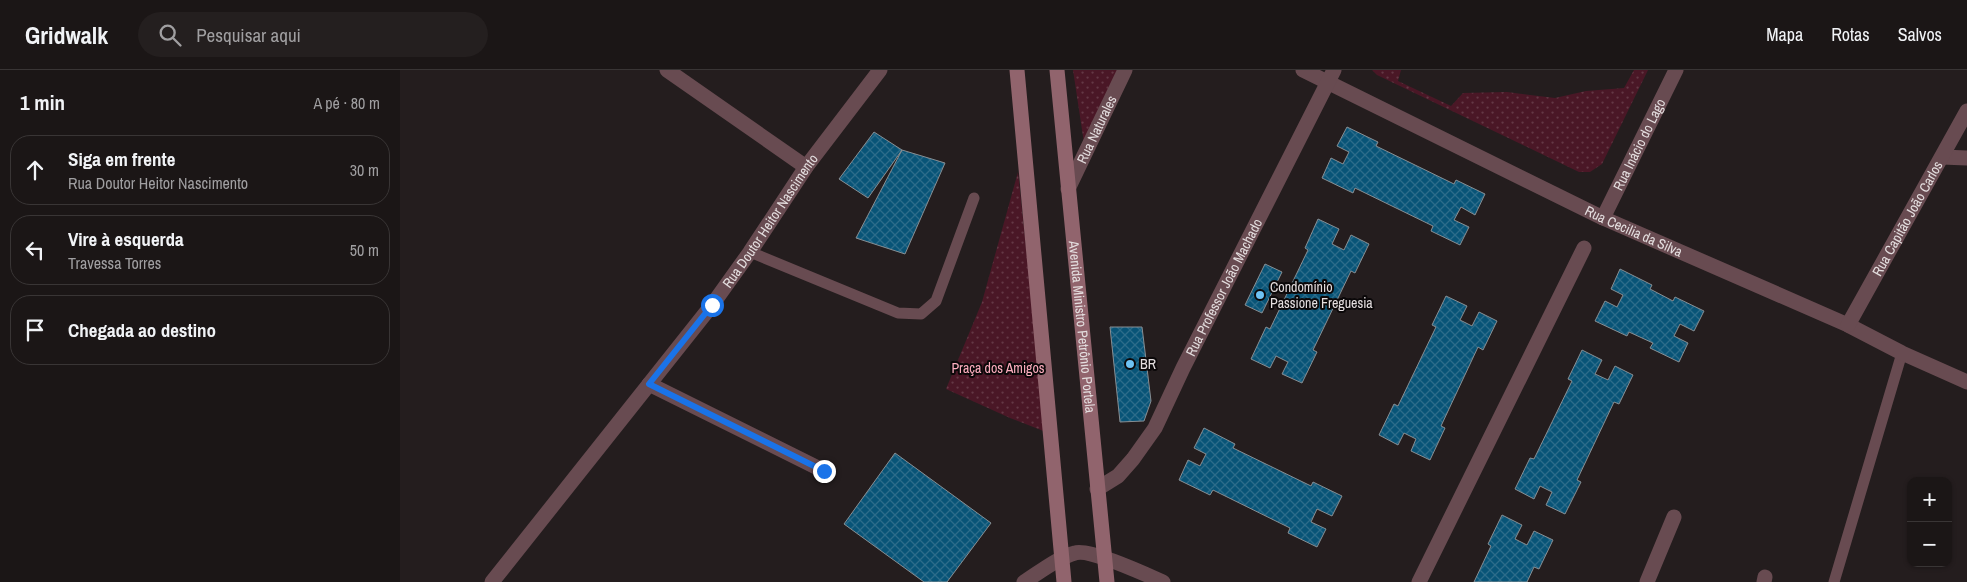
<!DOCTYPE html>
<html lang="pt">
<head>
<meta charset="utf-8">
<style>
	:root { --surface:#1b1616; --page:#241f1f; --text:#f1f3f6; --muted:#a09fa1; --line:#393535 }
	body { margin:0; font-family:"Archivo Narrow",sans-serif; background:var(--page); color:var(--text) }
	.controls { position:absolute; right:15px; bottom:15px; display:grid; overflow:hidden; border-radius:10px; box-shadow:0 1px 4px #0004 }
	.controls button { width:45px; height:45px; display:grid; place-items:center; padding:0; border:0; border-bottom:1px solid var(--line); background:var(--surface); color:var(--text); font:25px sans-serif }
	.stop { position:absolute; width:15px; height:15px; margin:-11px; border:4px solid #1a73e8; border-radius:50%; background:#fff }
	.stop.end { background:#1a73e8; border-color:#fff; box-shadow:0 1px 5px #0008 }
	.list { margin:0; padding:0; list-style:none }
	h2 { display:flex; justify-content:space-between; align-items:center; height:65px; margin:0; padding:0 20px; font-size:21px }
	h2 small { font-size:16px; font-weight:400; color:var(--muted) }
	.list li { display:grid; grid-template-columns:32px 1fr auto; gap:15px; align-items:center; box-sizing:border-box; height:70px; margin:0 10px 10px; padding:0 10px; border:1px solid var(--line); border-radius:20px }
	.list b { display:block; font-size:19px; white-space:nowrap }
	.list p { margin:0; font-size:16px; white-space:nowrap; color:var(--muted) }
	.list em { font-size:16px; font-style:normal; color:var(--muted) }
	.icon { flex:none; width:28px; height:28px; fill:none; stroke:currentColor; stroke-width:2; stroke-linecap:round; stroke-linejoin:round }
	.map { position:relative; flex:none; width:1567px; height:512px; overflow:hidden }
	header { display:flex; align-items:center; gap:30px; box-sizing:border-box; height:70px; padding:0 25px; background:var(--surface); border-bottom:1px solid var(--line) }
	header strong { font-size:24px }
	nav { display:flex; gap:28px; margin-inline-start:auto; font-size:18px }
	.search { width:350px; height:45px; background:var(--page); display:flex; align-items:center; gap:12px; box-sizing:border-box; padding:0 18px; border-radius:28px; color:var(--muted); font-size:19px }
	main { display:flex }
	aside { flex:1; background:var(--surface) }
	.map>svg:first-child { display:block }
</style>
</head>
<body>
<header>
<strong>Gridwalk</strong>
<div class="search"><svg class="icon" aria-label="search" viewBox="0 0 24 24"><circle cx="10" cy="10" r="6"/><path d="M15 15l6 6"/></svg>Pesquisar aqui</div>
<nav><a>Mapa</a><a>Rotas</a><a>Salvos</a></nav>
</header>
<main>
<aside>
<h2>1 min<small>A pé · 80 m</small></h2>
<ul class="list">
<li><svg class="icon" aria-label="ahead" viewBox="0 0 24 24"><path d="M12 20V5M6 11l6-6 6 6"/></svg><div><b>Siga em frente</b><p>Rua Doutor Heitor Nascimento</p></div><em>30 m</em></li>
<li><svg class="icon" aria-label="left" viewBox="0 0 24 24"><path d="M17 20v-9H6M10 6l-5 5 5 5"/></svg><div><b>Vire à esquerda</b><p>Travessa Torres</p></div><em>50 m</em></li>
<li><svg class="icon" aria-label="arrive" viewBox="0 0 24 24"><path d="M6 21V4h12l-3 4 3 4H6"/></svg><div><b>Chegada ao destino</b></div></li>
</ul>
</aside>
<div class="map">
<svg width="1567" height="512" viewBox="0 0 1567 512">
	<defs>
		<pattern id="green-dots" width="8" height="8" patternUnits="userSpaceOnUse" patternTransform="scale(1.25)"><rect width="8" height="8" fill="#4a1726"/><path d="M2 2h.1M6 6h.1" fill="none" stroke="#643845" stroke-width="1.8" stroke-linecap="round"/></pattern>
		<pattern id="building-cross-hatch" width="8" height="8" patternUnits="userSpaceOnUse" patternTransform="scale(1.25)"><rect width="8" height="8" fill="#085477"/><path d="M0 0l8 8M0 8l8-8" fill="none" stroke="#2c6c8a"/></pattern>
	</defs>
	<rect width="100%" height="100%" fill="#241d1e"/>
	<path fill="url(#green-dots)" d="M673 0H720L684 73Z
		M972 0H1001L998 11 1051 36 1063 23 1107 22 1155 28 1186 21 1224 18 1234 0H1248L1202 94 1190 102H1179L977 5Z
		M618 102 646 362 610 348 546 319 582 232Z"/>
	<path fill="url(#building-cross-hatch)" stroke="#878e93" d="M947 57 978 72 976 76 1054 114 1056 110 1085 124 1075 145 1061 137 1054 150 1069 157 1060 175 1031 161 1033 156 955 118 953 123 922 108 931 88 943 94 949 82 937 76Z
		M474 62 502 80 468 128 439 109Z
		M502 80 545 93 505 184 456 168Z
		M918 149 939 159 932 174 944 180 951 165 969 174 955 203 951 201 913 280 917 282 902 313 882 304 888 292 876 286 870 298 851 289 866 257 870 259 908 180 905 178Z
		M865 194 882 202 862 243 845 235Z
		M1220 199 1252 215 1250 219 1273 231 1275 227 1304 241 1294 261 1280 254 1274 266 1288 273 1279 292 1250 278 1253 273 1229 262 1227 266 1195 251 1205 231 1217 237 1223 225 1211 219Z
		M1046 226 1067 236 1060 250 1072 256 1079 242 1097 251 1083 280 1078 277 1041 356 1045 358 1030 390 1011 381 1016 369 1004 363 998 375 979 365 994 334 998 336 1036 257 1032 255Z
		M710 257H742L751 331 744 351 720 352Z
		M1182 280 1202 290 1195 304 1208 310 1215 296 1233 305 1219 334 1214 332 1177 410 1181 412 1165 444 1146 435 1152 422 1140 416 1134 429 1115 419 1130 388 1134 389 1172 311 1168 309Z
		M804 358 835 374 833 378 911 416 913 412 942 426 932 446 917 439 911 452 926 459 917 477 888 463 890 458 813 420 810 425 779 410 788 390 800 396 806 384 794 378Z
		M495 383 591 453 547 512H524L444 454Z
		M1102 445 1122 455 1115 469 1127 475 1134 461 1153 470 1139 499 1134 497 1127 512H1074L1091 476 1088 474Z"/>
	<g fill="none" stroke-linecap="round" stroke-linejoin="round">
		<path stroke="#684b51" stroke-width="11" d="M350 182 498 243 521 244 536 231 574 128
			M1434 512 1502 283"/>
		<g stroke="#684b51" stroke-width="15">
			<path d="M267 0 406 97"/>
			<path id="s1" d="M903 0 1203 148 1448 255 1502 283 1567 312"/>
			<path d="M1542 87 1567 88"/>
			<path id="s2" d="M668 119 725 0"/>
			<path id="s3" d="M1203 148 1276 0"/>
			<path id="s4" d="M1448 255 1567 41"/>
			<path d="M249 314 424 401"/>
			<path id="s5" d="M697 419 718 406 733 389 755 358 783 298 934 0"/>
			<path id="s6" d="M92 512 312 235 350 182 406 97 480 0"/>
			<path d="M624 512C640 502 657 488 675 483 689 478 747 505 763 512"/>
			<path d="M1019 512 1184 178"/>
			<path d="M1247 512 1274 447"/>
			<path d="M1364 512 1365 507"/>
		</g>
		<g stroke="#91646d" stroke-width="15">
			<path d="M617 0 664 512"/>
			<path id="s7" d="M657 0 707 512"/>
		</g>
	</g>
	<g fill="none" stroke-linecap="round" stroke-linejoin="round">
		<path stroke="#1a73e8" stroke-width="6" d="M312 235 249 314 424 401"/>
	</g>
	<g fill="#6ec2f3" stroke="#0b0809" stroke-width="2">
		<circle cx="860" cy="225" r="5"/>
		<circle cx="730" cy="294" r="5"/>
	</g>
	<g text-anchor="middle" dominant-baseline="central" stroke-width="4" stroke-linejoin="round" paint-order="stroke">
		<g font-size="14" fill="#e4dedf" stroke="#0b0809">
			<text stroke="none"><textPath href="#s2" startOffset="66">Rua Naturales</textPath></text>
			<text stroke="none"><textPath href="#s3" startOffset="82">Rua Inácio do Lago</textPath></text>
			<text stroke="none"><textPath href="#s4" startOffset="122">Rua Capitão João Carlos</textPath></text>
			<text stroke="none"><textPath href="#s6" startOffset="456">Rua Doutor Heitor Nascimento</textPath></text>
			<text stroke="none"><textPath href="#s1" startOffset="368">Rua Cecilia da Silva</textPath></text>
			<text stroke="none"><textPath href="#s5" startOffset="242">Rua Professor João Machado</textPath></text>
			<text stroke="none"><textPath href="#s7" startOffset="258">Avenida Ministro Petrônio Portela</textPath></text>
		</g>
		<g font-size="14" fill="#e4dedf" stroke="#0b0809" text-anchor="start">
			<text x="870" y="217">Condomínio<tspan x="870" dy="16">Passione Freguesia</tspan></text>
			<text x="740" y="294">BR</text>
		</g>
		<g font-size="14" fill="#fcadbe" stroke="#0b0809">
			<text x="598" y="298">Praça dos Amigos</text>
		</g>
	</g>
</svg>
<div class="controls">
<button>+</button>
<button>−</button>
</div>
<div class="stop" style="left:312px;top:235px"></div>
<div class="stop end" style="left:424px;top:401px"></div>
</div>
</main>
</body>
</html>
